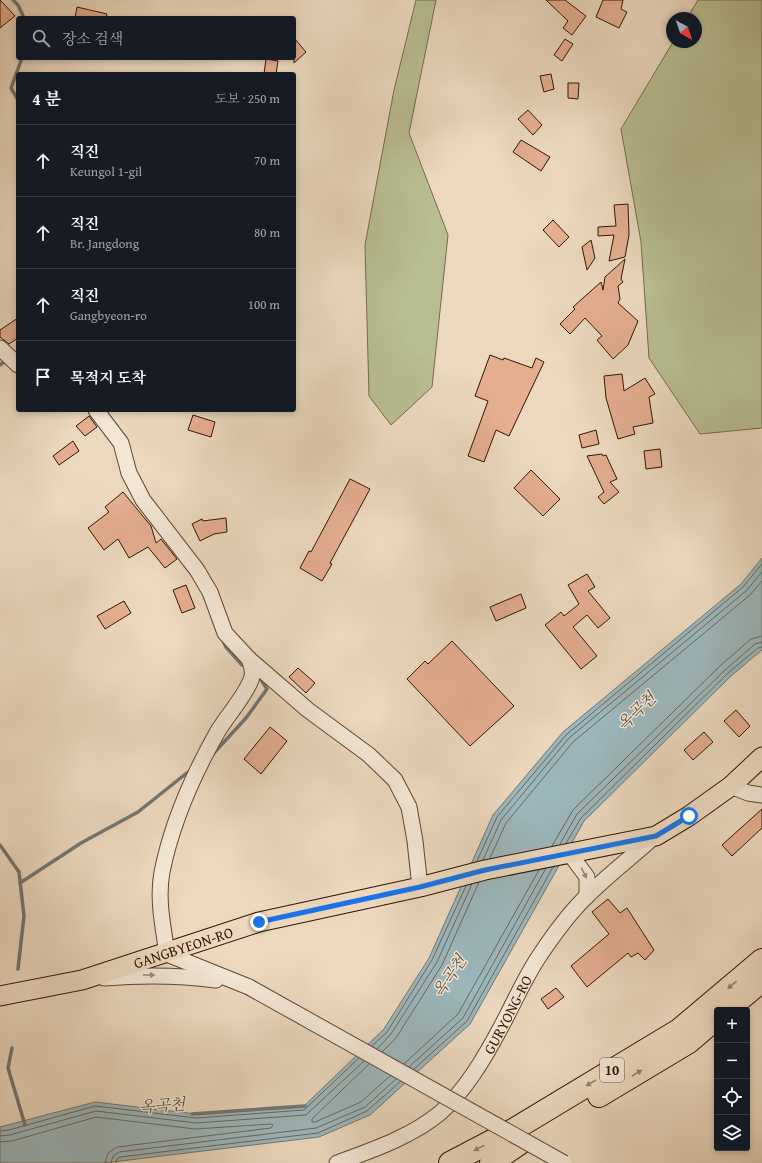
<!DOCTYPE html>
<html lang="ko">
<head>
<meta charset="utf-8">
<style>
	:root { --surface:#171b24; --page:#20242c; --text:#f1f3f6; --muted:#9ea1a6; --line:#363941 }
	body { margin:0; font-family:"Gentium Book Plus","Noto Serif KR",serif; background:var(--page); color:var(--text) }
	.controls { position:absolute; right:12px; bottom:12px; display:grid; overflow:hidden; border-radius:4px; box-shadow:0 2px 6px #0003 }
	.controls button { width:36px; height:36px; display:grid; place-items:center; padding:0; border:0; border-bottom:1px solid var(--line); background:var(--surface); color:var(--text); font:20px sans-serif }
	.compass { position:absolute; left:666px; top:12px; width:36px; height:36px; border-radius:50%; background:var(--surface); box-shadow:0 2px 6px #0003; rotate:140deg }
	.stop { position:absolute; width:12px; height:12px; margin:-9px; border:3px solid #1a73e8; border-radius:50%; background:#fff }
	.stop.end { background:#1a73e8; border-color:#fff; box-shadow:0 1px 4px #0008 }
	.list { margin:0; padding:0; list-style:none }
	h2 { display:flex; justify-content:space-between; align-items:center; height:52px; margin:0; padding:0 16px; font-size:17px }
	h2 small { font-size:13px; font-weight:400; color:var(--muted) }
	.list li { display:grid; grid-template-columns:26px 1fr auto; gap:12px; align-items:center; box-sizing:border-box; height:72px; padding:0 16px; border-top:1px solid var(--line) }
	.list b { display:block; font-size:15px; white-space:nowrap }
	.list p { margin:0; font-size:13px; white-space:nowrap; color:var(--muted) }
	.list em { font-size:13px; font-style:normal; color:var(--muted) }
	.icon { flex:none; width:22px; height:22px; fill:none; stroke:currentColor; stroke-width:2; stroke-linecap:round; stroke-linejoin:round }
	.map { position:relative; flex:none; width:762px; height:1163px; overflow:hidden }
	.search { position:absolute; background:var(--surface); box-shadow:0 2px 6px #0003; left:16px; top:16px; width:280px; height:44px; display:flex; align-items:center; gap:10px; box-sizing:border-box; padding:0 14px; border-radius:4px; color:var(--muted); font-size:15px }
	.panel { position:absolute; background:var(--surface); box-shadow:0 2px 6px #0003; left:16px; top:72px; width:280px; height:340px; border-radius:4px }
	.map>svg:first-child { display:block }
</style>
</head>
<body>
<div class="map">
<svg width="762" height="1163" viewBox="0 0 762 1163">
	<rect width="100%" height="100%" fill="#ebd8be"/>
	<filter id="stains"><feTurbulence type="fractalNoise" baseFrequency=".005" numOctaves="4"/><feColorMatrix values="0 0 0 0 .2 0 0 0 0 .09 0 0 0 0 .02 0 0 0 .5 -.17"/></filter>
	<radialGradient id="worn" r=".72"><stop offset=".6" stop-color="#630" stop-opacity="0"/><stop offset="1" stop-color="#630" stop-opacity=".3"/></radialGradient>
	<path fill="#b8be91" stroke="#766a4a" d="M416 0H436L409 133 448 235 432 387 391 425 369 396 365 245 394 90Z
		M698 0H762V428L700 434 649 358 641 242 621 129 673 42H696V18H687Z"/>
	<path fill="#9cb7bc" stroke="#727672" d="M762 558V650L731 676 584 821 470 1024 370 1115 319 1137 104 1163H0V1127L95 1102 196 1114 304 1106 384 1029 429 958 493 815 563 732 741 584Z"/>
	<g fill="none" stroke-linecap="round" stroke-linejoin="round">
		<path stroke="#68665f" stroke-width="1" d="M566 843 581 818 728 673 758 648 762 647
			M560 844 577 814 725 670 755 644 762 642
			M552 846 573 810 721 665 751 639 762 636
			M490 858 506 823 573 742 750 595 762 581
			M483 860 501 820 569 738 746 591 762 572
			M477 861 497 817 566 735 743 587 762 564
			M372 1046 387 1032 432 960 466 886
			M377 1049 391 1034 437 962 472 884
			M382 1052 396 1038 442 965 479 882
			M369 1064 312 1119V1122H315L361 1102 390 1076
			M404 1064 458 1014 539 870
			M409 1067 463 1018 546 868
			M414 1069 467 1021 553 867
			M0 1131 9 1130 95 1106 196 1118 304 1110 359 1058
			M0 1136 10 1135 96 1111 196 1123 306 1115 364 1061
			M0 1142 12 1141 96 1117 195 1129 271 1124 273 1125 271 1128 117 1147 108 1153 105 1163
			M111 1163 113 1156 119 1152 316 1128 365 1107 396 1079
			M116 1163 117 1159 120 1157 318 1133 367 1111 401 1081"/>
		<path stroke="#727672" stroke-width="3.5" d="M13 0 18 5 24 18
			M18 100 11 88 22 58
			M0 365 8 359
			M222 639 226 647 242 665
			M212 755 246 718 267 689 260 678
			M0 845 19 872 24 916 18 969
			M20 883 81 843 138 812 188 772
			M12 1048 8 1068 25 1125
			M192 1114 305 1106"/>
	</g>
	<path fill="#e4ae8f" stroke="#331502" d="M0 0 15 16 0 28Z
		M546 0H565L586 16 572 35 563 28 568 21Z
		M603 0H623L621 9 627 12 619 28 596 17Z
		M77 7 107 14 106 18H75Z
		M294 38 306 52 294 63Z
		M565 39 573 44 562 61 554 55Z
		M266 59 278 61 276 74H264Z
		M551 74 554 89 544 92 540 76Z
		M568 83H579L578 99 568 98Z
		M528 110 542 125 533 135 518 119Z
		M521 140 550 157 541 171 513 152Z
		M628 204 629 235 625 257 609 261 614 235 598 236V227L616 226 614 205Z
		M553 220 569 237 559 247 543 230Z
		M591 240 595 258 587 270 582 247Z
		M625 259 621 279 623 282 618 286 620 299 618 303 638 321 628 345 613 359 597 340 602 336 585 318 570 334 560 324 575 309 573 307 601 282 603 290 605 277Z
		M18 318V338L9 344 0 337V330Z
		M490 355 503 360 504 358 532 368 536 358 544 362 509 436 496 430 484 462 468 456 488 401 475 396Z
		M622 374 624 391 645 378 655 394 649 397 653 423 633 427 635 434 618 439 606 398 604 376Z
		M193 415 215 422 211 437 188 430Z
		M89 416 97 427 85 436 76 426Z
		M596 430 599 444 582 448 579 435Z
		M73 441 79 451 59 465 53 456Z
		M660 449 662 467 646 469 644 451Z
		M602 454 603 456 606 455 617 479 610 482 619 492 604 504 598 497 604 492 587 456Z
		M531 470 560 499 543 516 514 488Z
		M350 479 370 489 330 563 332 564 322 581 300 568 309 551 311 552Z
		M123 492 151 526 156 543 161 539 177 559 165 568 148 547 129 558 118 539 104 550 88 528 109 512 105 507Z
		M226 518 227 532 214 534 200 541 192 524 202 519 203 521Z
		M587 574 595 587 588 591 610 618 598 628 587 615 573 627 597 656 581 669 545 625 561 612 564 616 579 604 568 585Z
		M186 585 195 608 182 613 173 590Z
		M521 594 526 608 496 621 490 607Z
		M124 601 131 613 105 629 97 616Z
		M452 641 514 706 470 746 407 679 425 661 428 664Z
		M298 668 315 683 306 693 289 677Z
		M736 710 750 726 739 737 724 721Z
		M270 727 287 741 261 774 244 759Z
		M704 732 713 742 693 760 684 750Z
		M762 809V828L732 856 722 845Z
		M608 899 620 913 627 908 654 950 645 960 638 953 631 957 628 953 587 987 571 966 609 934 592 912Z
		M556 988 564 997 548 1009 541 999Z"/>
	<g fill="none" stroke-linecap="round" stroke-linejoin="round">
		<g stroke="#614631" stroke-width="17">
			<g id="minor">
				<path d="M0 348 18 365"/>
				<path d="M96 410 121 443 129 473 143 500 197 570 210 592 225 633 249 659 308 710 369 755 395 780 409 807 415 841 420 887"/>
				<path d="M731 786 748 793 762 795"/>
				<path d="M570 854 587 877V896"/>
				<path d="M104 978C142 975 178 975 216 980"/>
				<path d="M249 987 167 954C163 926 157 899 162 872 172 822 193 775 218 731 229 713 243 699 251 680 254 673 252 666 249 659"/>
				<path id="s1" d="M337 1163C372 1150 411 1137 440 1113 466 1090 485 1057 501 1027 514 1003 525 977 540 955 554 934 569 913 587 896 608 875 633 856 655 836"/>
			</g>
		</g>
		<g stroke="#331502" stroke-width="21">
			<g id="major">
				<path id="s2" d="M0 996 82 980 259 922 420 887 485 870 656 836 689 816 731 786 762 757"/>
			</g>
		</g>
		<g stroke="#331502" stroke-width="24">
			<path id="highway" d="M727 1010 762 981
				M599 1096 689 1042 717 1018
				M450 1163 513 1130 679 1030 762 960
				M491 1163 519 1144"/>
		</g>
		<use href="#minor" stroke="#f2e6d5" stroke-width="15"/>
		<use href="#major" stroke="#ebd8be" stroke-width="19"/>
		<use href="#highway" stroke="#ebd8be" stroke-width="22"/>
		<g stroke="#614631" stroke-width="17" stroke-linecap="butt">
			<path id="minor-bridge" d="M249 987 564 1163"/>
		</g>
		<use href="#minor-bridge" stroke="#f2e6d5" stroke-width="15"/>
	</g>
	<defs><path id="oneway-solid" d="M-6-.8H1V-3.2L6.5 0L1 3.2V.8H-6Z"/></defs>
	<g fill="#9c8876">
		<use href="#oneway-solid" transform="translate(584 873) rotate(62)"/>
		<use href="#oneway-solid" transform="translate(149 975)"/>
	</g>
	<g fill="#988069">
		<use href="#oneway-solid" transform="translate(732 985) rotate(140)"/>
		<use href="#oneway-solid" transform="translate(637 1073) rotate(-31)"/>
		<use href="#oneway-solid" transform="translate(591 1083) rotate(149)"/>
		<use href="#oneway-solid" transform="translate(479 1148) rotate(153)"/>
	</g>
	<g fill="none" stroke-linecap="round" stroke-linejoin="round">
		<path stroke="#1a73e8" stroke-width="5" d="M259 922 420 887 485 870 656 836 689 816"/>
	</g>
	<g text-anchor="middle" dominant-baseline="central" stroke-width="3" stroke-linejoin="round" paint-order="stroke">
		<rect fill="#f2e6d5" stroke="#6c5441" stroke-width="1" x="600" y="1058" width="24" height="24" rx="3"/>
		<g font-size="14" font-weight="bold" fill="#331502">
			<text x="612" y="1070">10</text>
		</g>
		<g font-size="15" fill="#331502" stroke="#f2e6d5">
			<text stroke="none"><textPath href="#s2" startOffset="190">GANGBYEON-RO</textPath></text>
			<text stroke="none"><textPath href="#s1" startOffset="235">GURYONG-RO</textPath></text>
		</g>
		<g font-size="16" font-style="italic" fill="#584e43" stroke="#f2e6d5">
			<text transform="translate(636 711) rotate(-44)">옥곡천</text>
			<text transform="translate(449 976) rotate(-56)">옥곡천</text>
			<text transform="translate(162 1105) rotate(-4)">옥곡천</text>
		</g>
	</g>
	<rect width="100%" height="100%" filter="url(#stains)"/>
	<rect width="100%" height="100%" fill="url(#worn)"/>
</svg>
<div class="controls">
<button>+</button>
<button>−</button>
<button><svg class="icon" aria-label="locate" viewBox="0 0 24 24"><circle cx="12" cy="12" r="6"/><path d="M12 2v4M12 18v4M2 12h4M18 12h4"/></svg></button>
<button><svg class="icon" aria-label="layers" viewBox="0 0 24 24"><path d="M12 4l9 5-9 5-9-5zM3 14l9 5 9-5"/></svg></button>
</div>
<svg class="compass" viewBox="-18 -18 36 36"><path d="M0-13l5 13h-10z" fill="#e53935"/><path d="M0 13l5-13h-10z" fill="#9ea1a6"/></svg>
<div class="stop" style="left:689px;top:816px"></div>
<div class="stop end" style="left:259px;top:922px"></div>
<div class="search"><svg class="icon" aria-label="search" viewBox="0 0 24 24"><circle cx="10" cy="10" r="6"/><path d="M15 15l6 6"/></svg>장소 검색</div>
<section class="panel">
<h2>4 분<small>도보 · 250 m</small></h2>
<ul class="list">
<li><svg class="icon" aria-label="ahead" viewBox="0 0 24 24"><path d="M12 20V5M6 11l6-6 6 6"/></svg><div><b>직진</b><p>Keungol 1-gil</p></div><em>70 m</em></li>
<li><svg class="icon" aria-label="ahead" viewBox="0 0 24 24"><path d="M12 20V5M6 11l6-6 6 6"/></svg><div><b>직진</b><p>Br. Jangdong</p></div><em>80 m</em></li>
<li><svg class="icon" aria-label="ahead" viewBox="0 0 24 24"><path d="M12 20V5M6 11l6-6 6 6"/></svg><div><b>직진</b><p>Gangbyeon-ro</p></div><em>100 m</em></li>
<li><svg class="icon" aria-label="arrive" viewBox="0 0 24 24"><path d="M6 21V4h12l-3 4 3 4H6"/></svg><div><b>목적지 도착</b></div></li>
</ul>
</section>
</div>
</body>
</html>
